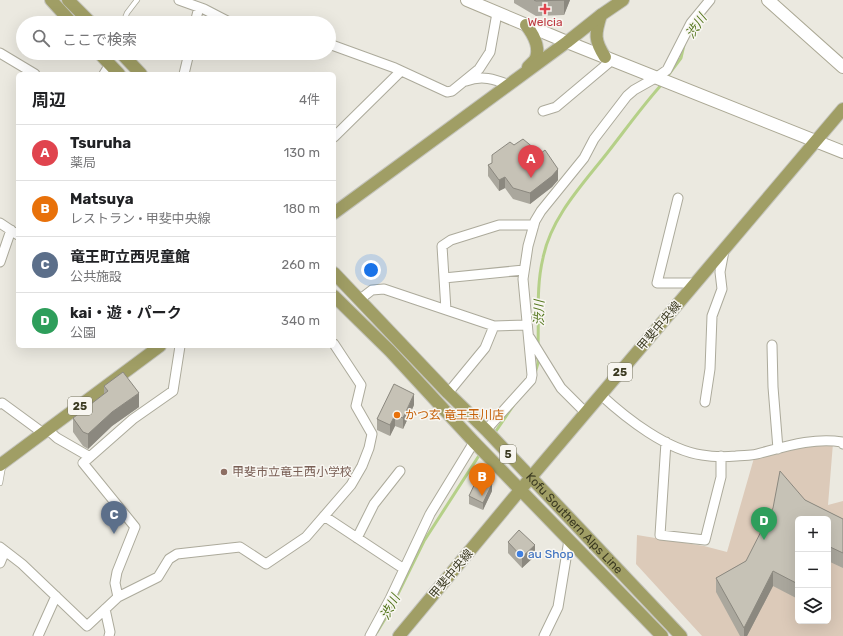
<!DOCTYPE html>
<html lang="ja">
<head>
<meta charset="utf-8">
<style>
	:root { --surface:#fff; --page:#f6f6f6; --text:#202124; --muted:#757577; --line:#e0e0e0; --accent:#a059f1 }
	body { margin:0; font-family:Rubik,"Noto Sans JP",sans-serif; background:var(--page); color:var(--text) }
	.controls { position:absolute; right:12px; bottom:12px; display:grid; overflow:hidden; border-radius:6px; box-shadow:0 4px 16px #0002 }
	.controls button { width:36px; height:36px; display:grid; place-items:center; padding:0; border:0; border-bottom:1px solid var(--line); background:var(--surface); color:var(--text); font:20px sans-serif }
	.you { position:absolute; left:371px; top:270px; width:14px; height:14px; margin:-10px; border:3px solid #fff; border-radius:50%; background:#1a73e8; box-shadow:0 0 0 6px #1a73e833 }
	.badge { display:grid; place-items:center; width:26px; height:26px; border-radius:50%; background:var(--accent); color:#fff; font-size:13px; font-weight:700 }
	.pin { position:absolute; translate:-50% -33px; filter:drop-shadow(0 1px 2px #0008) }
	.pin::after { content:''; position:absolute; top:21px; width:14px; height:12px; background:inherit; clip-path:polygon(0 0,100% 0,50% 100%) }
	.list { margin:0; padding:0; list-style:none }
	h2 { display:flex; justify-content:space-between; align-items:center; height:52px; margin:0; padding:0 16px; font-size:17px }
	h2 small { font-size:13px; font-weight:400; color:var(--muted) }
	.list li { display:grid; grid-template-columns:26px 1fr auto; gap:12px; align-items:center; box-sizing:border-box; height:56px; padding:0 16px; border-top:1px solid var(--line) }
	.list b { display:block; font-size:15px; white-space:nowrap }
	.list p { margin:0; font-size:13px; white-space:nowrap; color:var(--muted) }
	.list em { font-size:13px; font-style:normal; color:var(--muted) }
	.icon { flex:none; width:22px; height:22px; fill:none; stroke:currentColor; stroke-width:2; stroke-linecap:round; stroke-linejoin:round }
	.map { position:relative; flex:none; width:843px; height:636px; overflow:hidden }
	.search { position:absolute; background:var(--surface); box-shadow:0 4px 16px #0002; left:16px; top:16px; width:320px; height:44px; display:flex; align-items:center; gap:10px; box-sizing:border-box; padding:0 14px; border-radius:22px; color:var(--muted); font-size:15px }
	.panel { position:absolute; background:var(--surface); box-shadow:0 4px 16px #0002; left:16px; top:72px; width:320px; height:276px; border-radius:6px }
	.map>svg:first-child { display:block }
</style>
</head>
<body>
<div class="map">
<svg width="843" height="636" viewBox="0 0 843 636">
	<rect width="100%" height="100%" fill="#ebe9e0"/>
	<path fill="#dccab9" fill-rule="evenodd" d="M833 443 828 505 843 501V636H702L636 564 637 535 704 546 727 552 754 458 788 449ZM798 519H828V621H798Z"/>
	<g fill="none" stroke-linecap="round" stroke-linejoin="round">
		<path stroke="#b5d088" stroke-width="3" d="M666 78 681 58 684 45
			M538 346C539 316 536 287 543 258 551 217 583 184 608 152 626 129 643 105 663 83
			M535 373 538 363V356
			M494 434 513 406
			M377 632 388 614 424 541 480 454"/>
		<g stroke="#acaa9b" stroke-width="6">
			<path id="lane" d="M123 23 127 13 137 0
				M0 483 3 466"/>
		</g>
		<g stroke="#acaa9b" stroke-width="11">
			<path id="street" d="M179 0 204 9 231 23
				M195 23 199 7
				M329 44 395 68 447 92 452 91 479 69 490 52 497 13
				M0 53 35 74
				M104 74 110 64
				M184 74 189 53
				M466 81C482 75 494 79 509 85
				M543 111 556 107 612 60
				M334 137 401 71
				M678 198 657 283H696
				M0 223 18 235
				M0 262 11 230
				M444 278 524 270
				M359 300 372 290 384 289 494 326 527 325
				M446 310 442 246 451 240 499 225H534
				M530 338 561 388 586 413
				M772 345 773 387 778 449
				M448 393 485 348 494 326
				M601 395C627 419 667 450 702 455 713 457 725 457 736 456 743 455 750 456 757 454 784 447 814 437 842 442L843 444
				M705 402 710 369 712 316 722 289 720 272 724 251
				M0 404 2 403 43 433
				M48 430 57 438 90 457
				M486 430 531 380 532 375 523 279 528 246 535 221 541 211 584 158 594 139 627 96 634 90 657 77 667 70 691 23 710 0
				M666 442 660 535 705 540 721 477V456
				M324 516 404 569
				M357 538 374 504 400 471
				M0 547 22 564 87 626 118 597 158 577 169 559 177 554 240 547 266 564 306 537 351 485 362 466 369 448 372 434 356 406 361 385 334 344
				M0 563 5 551
				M118 597 115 583 117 572 135 527 83 463 133 419 173 391 180 346
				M105 609 110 632 109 636
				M38 636 56 596
				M370 636 390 599 430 514 474 442
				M544 636 558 607 569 540"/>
		</g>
		<g stroke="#aba894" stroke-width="14">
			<path id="secondary" d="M467 0 567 42 843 152
				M768 0 843 67"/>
		</g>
		<g stroke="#c4c4bc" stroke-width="14">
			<g id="primary">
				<path d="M51 0 72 23"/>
				<path d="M68 0 91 23"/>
				<path d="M601 15C595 34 594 40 605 57"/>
				<path d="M526 25C533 34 541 48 535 60 533 62 530 65 528 67"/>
				<path d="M99 53 119 74"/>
				<path d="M121 53 141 74"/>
				<path d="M334 213 567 42 601 15 623 0"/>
				<path id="s1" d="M334 273 448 393 486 430 681 636"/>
				<path d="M334 296 390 351 474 442 662 636"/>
				<path d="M0 465 160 346"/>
				<path d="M399 636 521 489 843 109"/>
			</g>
		</g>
		<use href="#lane" stroke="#fff" stroke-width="4.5"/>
		<use href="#street" stroke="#fff" stroke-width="9"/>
		<use href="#secondary" stroke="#fff" stroke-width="12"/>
		<use href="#primary" stroke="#a09e65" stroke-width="12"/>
	</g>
	<path fill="#aaa79d" d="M514 0H570L564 15 536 16 514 3Z
		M514 145 558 180 552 187 530 204 513 199 505 188 499 191 488 176V165L492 163V155Z
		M104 386 139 407 112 426 88 449 83 446 73 432V418L78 414V408L91 404 104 394Z
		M414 405 403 429 395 426 390 436 377 430V419Z
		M492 491 483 510 469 504V496Z
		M805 500 843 519V568L828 561V519H798V599L773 586 747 636H740L716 592V578L746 561Z
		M508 542 535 556 522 568 508 553Z"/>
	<path fill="#8b887f" d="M564 0H570L564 15Z
		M558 169V180L552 187 530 204V193Z
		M505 177V188L499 191V180Z
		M139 393V407L112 426 88 449V434L112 412Z
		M414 394V405L403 429V418Z
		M395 415V426L390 436V425Z
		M492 484V491L483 510V503Z
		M535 545V556L522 568V557Z
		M798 561V575L796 565Z
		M773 571V586L747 636H744V628Z"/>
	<path fill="#c6c2b6" stroke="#8b887f" d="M534 0H564L536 1Z
		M523 139 535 149 540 154 545 150 558 169 552 176 530 193 513 188 505 177 499 180 488 165 492 163V155L510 142 514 145Z
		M123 372 139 393 112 412 88 434 83 432 73 418 81 412 78 408 88 401 91 404 108 391 104 386Z
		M394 384 414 394 403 418 395 415 390 425 377 419Z
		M780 471 805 500 843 519V553L828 546V519H798V561L796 565 798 572V584L773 571 744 628 716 578 746 561 773 508Z
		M478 477 492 484 483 503 469 496Z
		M519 530 535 545 522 557 508 542Z"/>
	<path fill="#e0444e" stroke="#f8f6f1" stroke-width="1.5" d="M543 3h4v4h4v4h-4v4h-4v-4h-4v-4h4z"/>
	<circle fill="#e8710a" stroke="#f8f6f1" stroke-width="1.5" cx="397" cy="415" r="4"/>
	<circle fill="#8d6e63" stroke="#f8f6f1" stroke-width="1.5" cx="224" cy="472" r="4"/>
	<circle fill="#3f7fe0" stroke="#f8f6f1" stroke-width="1.5" cx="520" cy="554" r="4"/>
	<g text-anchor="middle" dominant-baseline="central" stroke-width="3" stroke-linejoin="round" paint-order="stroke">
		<g fill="#f8f6f1" stroke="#74725f" stroke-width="1">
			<rect x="608" y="363" width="24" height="18" rx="3"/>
			<rect x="68" y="397" width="24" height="18" rx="3"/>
			<rect x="500" y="445" width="16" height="18" rx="3"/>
		</g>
		<g font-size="11" font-weight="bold" fill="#3b3a21">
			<text x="620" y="372">25</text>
			<text x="80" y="406">25</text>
			<text x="508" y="454">5</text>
		</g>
		<g font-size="12" fill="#be3a42" stroke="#f8f6f1">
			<text x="545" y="22">Welcia</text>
		</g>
		<g font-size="12" fill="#3b3a21" stroke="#f8f6f1">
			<text transform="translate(659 326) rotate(-50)">甲斐中央線</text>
			<text stroke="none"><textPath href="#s1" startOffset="347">Kofu Southern Alps Line</textPath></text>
			<text transform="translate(451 574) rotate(-50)">甲斐中央線</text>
		</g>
		<g font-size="12" fill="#c56008" stroke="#f8f6f1" text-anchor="start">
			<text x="405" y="415">かつ玄 竜王玉川店</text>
		</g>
		<g font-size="12" fill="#785e54" stroke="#f8f6f1" text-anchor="start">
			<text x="232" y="472">甲斐市立竜王西小学校</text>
		</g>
		<g font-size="12" fill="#366cbe" stroke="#f8f6f1" text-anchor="start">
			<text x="528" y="554">au Shop</text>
		</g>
		<g font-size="13" font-style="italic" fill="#53761c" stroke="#f8f6f1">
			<text transform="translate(696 26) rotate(-56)">渋川</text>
			<text transform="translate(539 313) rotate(-89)">渋川</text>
			<text transform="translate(390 607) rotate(-62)">渋川</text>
		</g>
	</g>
</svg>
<div class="controls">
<button>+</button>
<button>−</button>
<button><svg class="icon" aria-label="layers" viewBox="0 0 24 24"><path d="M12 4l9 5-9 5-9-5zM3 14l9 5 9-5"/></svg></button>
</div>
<div class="you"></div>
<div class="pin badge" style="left:531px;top:178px;background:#e0444e">A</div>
<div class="pin badge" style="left:482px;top:496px;background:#e8710a">B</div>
<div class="pin badge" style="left:114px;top:534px;background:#5c6f8a">C</div>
<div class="pin badge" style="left:764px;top:540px;background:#2e9e5b">D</div>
<div class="search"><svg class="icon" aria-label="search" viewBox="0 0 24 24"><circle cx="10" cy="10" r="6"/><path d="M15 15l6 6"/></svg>ここで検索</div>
<section class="panel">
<h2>周辺<small>4件</small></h2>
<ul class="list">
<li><span class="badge" style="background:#e0444e">A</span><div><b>Tsuruha</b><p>薬局</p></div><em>130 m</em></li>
<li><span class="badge" style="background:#e8710a">B</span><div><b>Matsuya</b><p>レストラン · 甲斐中央線</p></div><em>180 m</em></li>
<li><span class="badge" style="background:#5c6f8a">C</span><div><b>竜王町立西児童館</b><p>公共施設</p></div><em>260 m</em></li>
<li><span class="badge" style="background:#2e9e5b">D</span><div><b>kai・遊・パーク</b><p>公園</p></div><em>340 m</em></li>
</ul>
</section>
</div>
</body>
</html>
